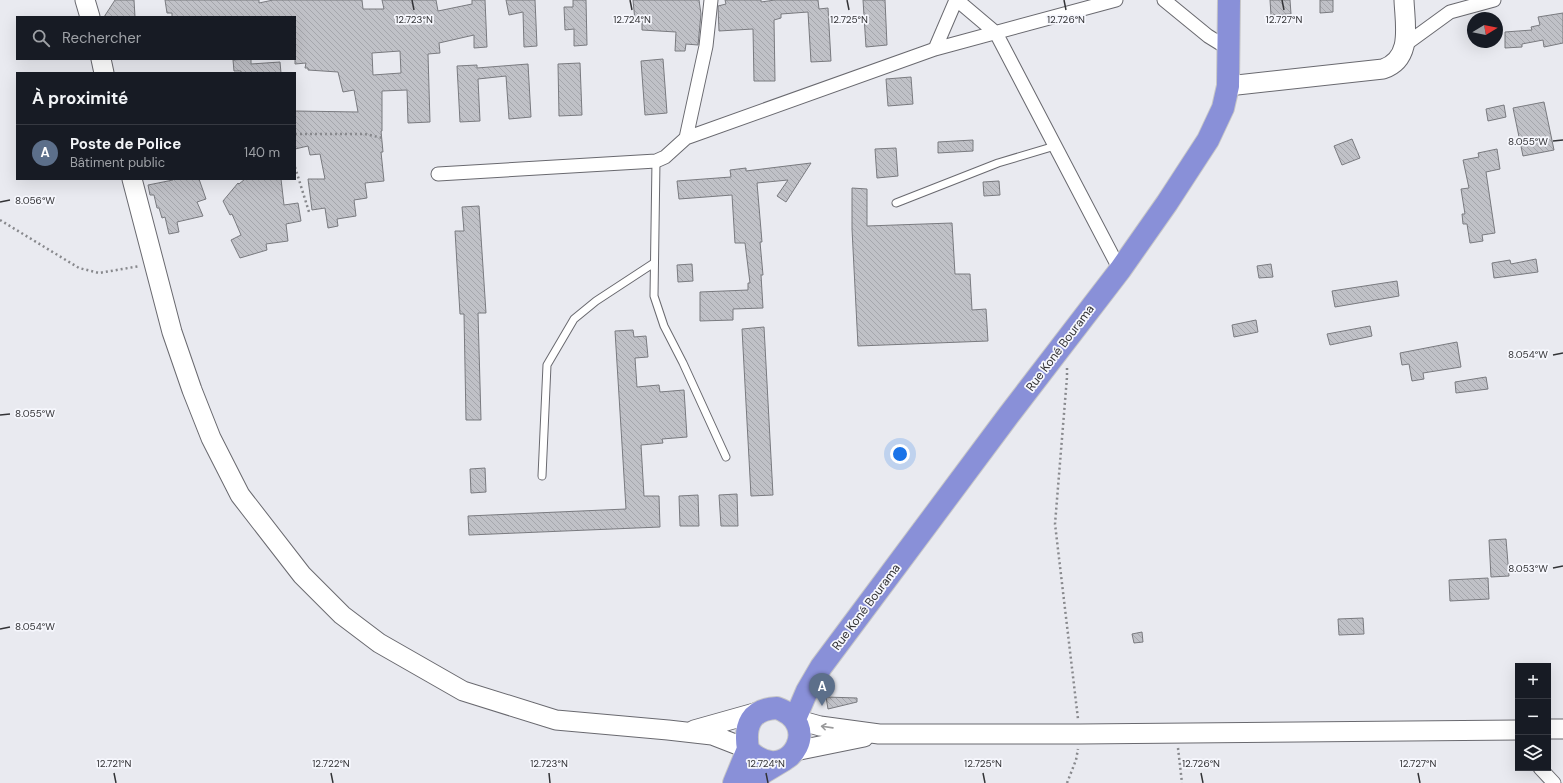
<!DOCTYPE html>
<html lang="fr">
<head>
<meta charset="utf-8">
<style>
	:root { --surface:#171b24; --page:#20242c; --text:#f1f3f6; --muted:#9ea1a6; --line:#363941; --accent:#2563eb }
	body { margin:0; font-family:"DM Sans",sans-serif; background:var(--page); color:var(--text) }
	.controls { position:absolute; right:12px; bottom:12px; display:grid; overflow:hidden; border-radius:0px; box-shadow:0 4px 16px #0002 }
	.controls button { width:36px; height:36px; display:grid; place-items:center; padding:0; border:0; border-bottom:1px solid var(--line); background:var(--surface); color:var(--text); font:20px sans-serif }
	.compass { position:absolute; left:1467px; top:12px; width:36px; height:36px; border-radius:50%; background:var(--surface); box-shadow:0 4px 16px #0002; rotate:80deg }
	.you { position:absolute; left:900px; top:454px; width:14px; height:14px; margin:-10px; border:3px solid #fff; border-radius:50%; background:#1a73e8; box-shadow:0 0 0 6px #1a73e833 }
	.badge { display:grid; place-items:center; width:26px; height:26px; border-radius:50%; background:var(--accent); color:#fff; font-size:13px; font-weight:700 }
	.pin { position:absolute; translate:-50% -33px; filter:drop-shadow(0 1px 2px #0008) }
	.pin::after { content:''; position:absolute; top:21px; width:14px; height:12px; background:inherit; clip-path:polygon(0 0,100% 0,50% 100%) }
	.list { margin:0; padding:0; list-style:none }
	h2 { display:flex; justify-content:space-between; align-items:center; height:52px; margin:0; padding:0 16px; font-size:17px }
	h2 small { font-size:13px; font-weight:400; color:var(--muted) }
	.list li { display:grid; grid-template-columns:26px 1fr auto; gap:12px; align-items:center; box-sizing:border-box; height:56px; padding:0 16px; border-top:1px solid var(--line) }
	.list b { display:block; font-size:15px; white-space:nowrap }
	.list p { margin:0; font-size:13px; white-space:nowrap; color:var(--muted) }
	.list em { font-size:13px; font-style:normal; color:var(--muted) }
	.icon { flex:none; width:22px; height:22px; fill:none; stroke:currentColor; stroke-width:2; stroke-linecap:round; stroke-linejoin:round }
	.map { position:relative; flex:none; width:1563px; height:783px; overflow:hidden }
	.search { position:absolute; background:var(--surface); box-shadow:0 4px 16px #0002; left:16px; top:16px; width:280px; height:44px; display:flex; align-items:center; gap:10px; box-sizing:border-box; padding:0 14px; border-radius:0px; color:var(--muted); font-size:15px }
	.panel { position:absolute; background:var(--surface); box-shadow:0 4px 16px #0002; left:16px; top:72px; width:280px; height:108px; border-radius:0px }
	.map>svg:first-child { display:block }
</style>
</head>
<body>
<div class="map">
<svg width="1563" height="783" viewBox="0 0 1563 783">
	<defs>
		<pattern id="building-back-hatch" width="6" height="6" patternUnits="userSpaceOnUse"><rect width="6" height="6" fill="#c0c1c7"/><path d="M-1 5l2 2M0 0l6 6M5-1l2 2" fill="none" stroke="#a5a6ac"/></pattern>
	</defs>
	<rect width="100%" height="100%" fill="#e9eaf0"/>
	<path fill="url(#building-back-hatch)" stroke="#797a7f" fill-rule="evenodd" d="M115 0H134L135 17H104Z
		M165 0H259V3L273 0H362L363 9H384L382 0H436L438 11 472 4V0H485L487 47 474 48V35L439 43 440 53 428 54 430 122 408 123 407 90 382 91V131H381L383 152H381L384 181 365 183 367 198 354 200 356 216 337 219 338 226 328 228 325 208 312 210 308 179H325L320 154 310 155 308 146 295 149V111L358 112 354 90 343 92 338 72 308 70V68H305L306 63 295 64V17H172V13H167ZM400 51 401 73 373 75 372 53Z
		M506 0H535L537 46 524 47 523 12 509 15Z
		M573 0H586L587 45 574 46V29L565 30 564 7H573Z
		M633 0H699L701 14 698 45 686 44 685 51H675L676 32 642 30V21H635Z
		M725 0H761V2L775 0H818L819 9 828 8 831 61 811 62 808 12 781 14V18L774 20 775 81H754L753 29 719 31 718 6 726 4Z
		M863 0H885L887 45 866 47Z
		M1270 0H1290L1291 14 1271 15Z
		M1320 0H1333V12L1320 13Z
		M1563 13V43L1544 47 1543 40 1522 44V47L1505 48V32L1532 30 1531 27 1540 25 1538 17Z
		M251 59V64L280 62 281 73H241V71H234L233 60Z
		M663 59 667 113 645 115 641 61Z
		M580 63 582 115 559 116 558 64Z
		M528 64 531 117 509 119 506 76 478 79 480 121 460 122 457 66 477 65V68Z
		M911 77 913 104 888 106 886 79Z
		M1544 102 1554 150 1523 156 1513 108Z
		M1504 105 1506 117 1488 121 1486 109Z
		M1352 139 1360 158 1342 165 1334 146Z
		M973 140V151L938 153V142Z
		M896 148 898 176 877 178 875 149Z
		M1497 149 1500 169 1486 172 1495 233 1482 235 1483 241 1470 243 1467 224H1463L1462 214H1465L1461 189 1469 188 1463 160 1479 157 1478 153Z
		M811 163 786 202 777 196 788 180 757 183 762 242H760L763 275H761L763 308 733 309V320L700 321V292L748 290V283H750L745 243H735L732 195 679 199 677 181 731 177 730 170 746 168V171Z
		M173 179H199L206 199 197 202 203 216 177 222 179 232 169 234 165 217 162 218 159 208H157L154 195H150L148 185 173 180Z
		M245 179H281L284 205 298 203 301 221 286 224 288 241 266 244 267 250 240 258 231 240 241 235 232 214 230 215 223 201 238 183 239 184Z
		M999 181 1000 195 984 196 983 182Z
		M852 188 867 189V226L952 223 955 274H970L972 310 986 309 988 341 858 346 852 229Z
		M479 206 486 313H478L481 420H466L464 314H460L455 231H464L462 207Z
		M1536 259 1538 272 1494 278 1492 263 1510 260 1511 264Z
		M692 264 693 281 678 282 677 265Z
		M1271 264 1273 277 1259 278 1257 266Z
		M1397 281 1399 296 1335 307 1332 291Z
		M1256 320 1258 332 1234 337 1232 325Z
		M1370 326 1372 336 1330 345 1327 334Z
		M764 327 773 495 751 496 742 329Z
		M633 330 634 337 646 336 648 357 635 358 637 387 659 385 660 392 684 390 687 437 662 439 663 443 641 445 644 496H659L660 527 469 535 468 516 626 509 615 331Z
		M1457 342 1461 367 1423 373 1424 379 1412 381 1409 364 1402 365 1400 353Z
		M1486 377 1488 389 1456 393 1455 382Z
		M485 468 486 492 471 493 470 469Z
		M737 494 738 526H721L719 495Z
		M698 495 699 526H680L679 496Z
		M1506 539 1509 576 1491 577 1489 540Z
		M1488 578 1489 599 1450 601 1449 580Z
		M1363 618 1364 634 1339 635 1338 619Z
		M1142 632 1143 642 1134 643 1132 634Z
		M826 697 857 698V702L828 709Z"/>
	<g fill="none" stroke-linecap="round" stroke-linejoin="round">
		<g stroke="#69696f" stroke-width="9">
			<path id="lane" d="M656 161 654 296 664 326 683 363 726 457
				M896 203 998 163 1055 146
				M542 476 547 365 574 319 596 301 654 263"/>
		</g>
		<g stroke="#69696f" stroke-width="15">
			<path id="street" d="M957 0 996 33 1120 270
				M1164 0 1208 36 1229 49
				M1406 44 1450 12 1494 0
				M935 49 956 0
				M686 138 706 46 711 0
				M438 174 656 161 665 157 686 138 935 49 1116 0
				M1540 768 1554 783"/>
		</g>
		<g stroke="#69696f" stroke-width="21">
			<path id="secondary" d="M85 0 90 17
				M101 59 104 73
				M1228 86 1383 69C1413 59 1405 25 1404 0
				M132 179 172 332 192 390 211 438 240 495 302 575 342 615 379 643 463 691 556 720 668 730 712 735 748 749
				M795 719 820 726 879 734H1080L1518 730
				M1548 729H1563
				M694 730 758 712
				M795 751 864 737"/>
		</g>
		<g stroke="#c6c6c7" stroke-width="24">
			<path id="highway" d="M777 708C822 724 791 779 757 757 754 755 750 752 748 749 744 725 751 709 777 708Z
				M795 719 807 691 821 667 1008 416 1120 270 1167 203 1208 140 1223 108 1228 86 1229 0
				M734 783 748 749
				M750 783 764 772 784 760"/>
		</g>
		<path stroke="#88898d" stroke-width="2.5" stroke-dasharray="2 3" stroke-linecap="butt" d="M295 134H365L383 138
			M295 167 309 212
			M0 220 79 268 99 273 140 266
			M1067 368V377L1055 524 1078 719
			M1178 748 1182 783
			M1067 783 1076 760 1078 749"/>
		<use href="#lane" stroke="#fff" stroke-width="7"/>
		<use href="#street" stroke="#fff" stroke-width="13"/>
		<use href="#secondary" stroke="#fff" stroke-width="19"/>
		<use href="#highway" stroke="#8990d8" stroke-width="22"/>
	</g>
	<defs><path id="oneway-shaft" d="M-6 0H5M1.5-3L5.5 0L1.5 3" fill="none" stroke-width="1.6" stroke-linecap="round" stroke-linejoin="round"/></defs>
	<use stroke="#99999a" href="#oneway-shaft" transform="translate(827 727) rotate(-172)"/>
	<path fill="none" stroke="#333336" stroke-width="1.5" d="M412 0 414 10M630 0 632 10M847 0 849 10M1064 0 1066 10M1282 0 1284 10M1553 141 1563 140M0 202 10 200M1553 355 1563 353M0 415 10 414M1553 568 1563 566M0 629 10 627M114 773 116 783M331 773 333 783M549 773 550 783M766 773 768 783M983 773 985 783M1201 773 1203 783M1418 773 1420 783"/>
	<g text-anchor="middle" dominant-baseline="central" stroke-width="3.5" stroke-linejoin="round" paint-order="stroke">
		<g font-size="12" fill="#333336" stroke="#f6f7fd">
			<text transform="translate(1060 348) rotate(-53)">Rue Koné Bourama</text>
			<text transform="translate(866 607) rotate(-53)">Rue Koné Bourama</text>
		</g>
	</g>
	<g font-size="10" text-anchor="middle" fill="#333336" stroke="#f6f7fd" stroke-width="3.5" stroke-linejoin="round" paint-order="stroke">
		<text x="1284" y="23">12.727°N</text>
		<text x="414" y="23">12.723°N</text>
		<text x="632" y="23">12.724°N</text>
		<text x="849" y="23">12.725°N</text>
		<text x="1066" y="23">12.726°N</text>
		<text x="1528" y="145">8.055°W</text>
		<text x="35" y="204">8.056°W</text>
		<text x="1528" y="358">8.054°W</text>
		<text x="35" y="417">8.055°W</text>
		<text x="1528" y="572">8.053°W</text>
		<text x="35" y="630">8.054°W</text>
		<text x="114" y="767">12.721°N</text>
		<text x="331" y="767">12.722°N</text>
		<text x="549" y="767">12.723°N</text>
		<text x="766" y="767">12.724°N</text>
		<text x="983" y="767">12.725°N</text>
		<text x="1201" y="767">12.726°N</text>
		<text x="1418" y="767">12.727°N</text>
	</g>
</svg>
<div class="controls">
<button>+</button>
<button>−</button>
<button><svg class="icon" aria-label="layers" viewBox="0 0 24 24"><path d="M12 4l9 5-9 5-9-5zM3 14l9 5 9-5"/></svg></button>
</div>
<svg class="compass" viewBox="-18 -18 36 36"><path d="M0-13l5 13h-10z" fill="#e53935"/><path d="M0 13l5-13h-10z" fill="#9ea1a6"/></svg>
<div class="you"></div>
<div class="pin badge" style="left:822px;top:706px;background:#5c6f8a">A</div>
<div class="search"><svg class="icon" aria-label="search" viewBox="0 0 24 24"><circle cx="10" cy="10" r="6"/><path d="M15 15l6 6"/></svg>Rechercher</div>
<section class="panel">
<h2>À proximité<small></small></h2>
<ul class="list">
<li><span class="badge" style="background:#5c6f8a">A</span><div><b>Poste de Police</b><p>Bâtiment public</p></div><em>140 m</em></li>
</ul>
</section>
</div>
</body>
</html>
